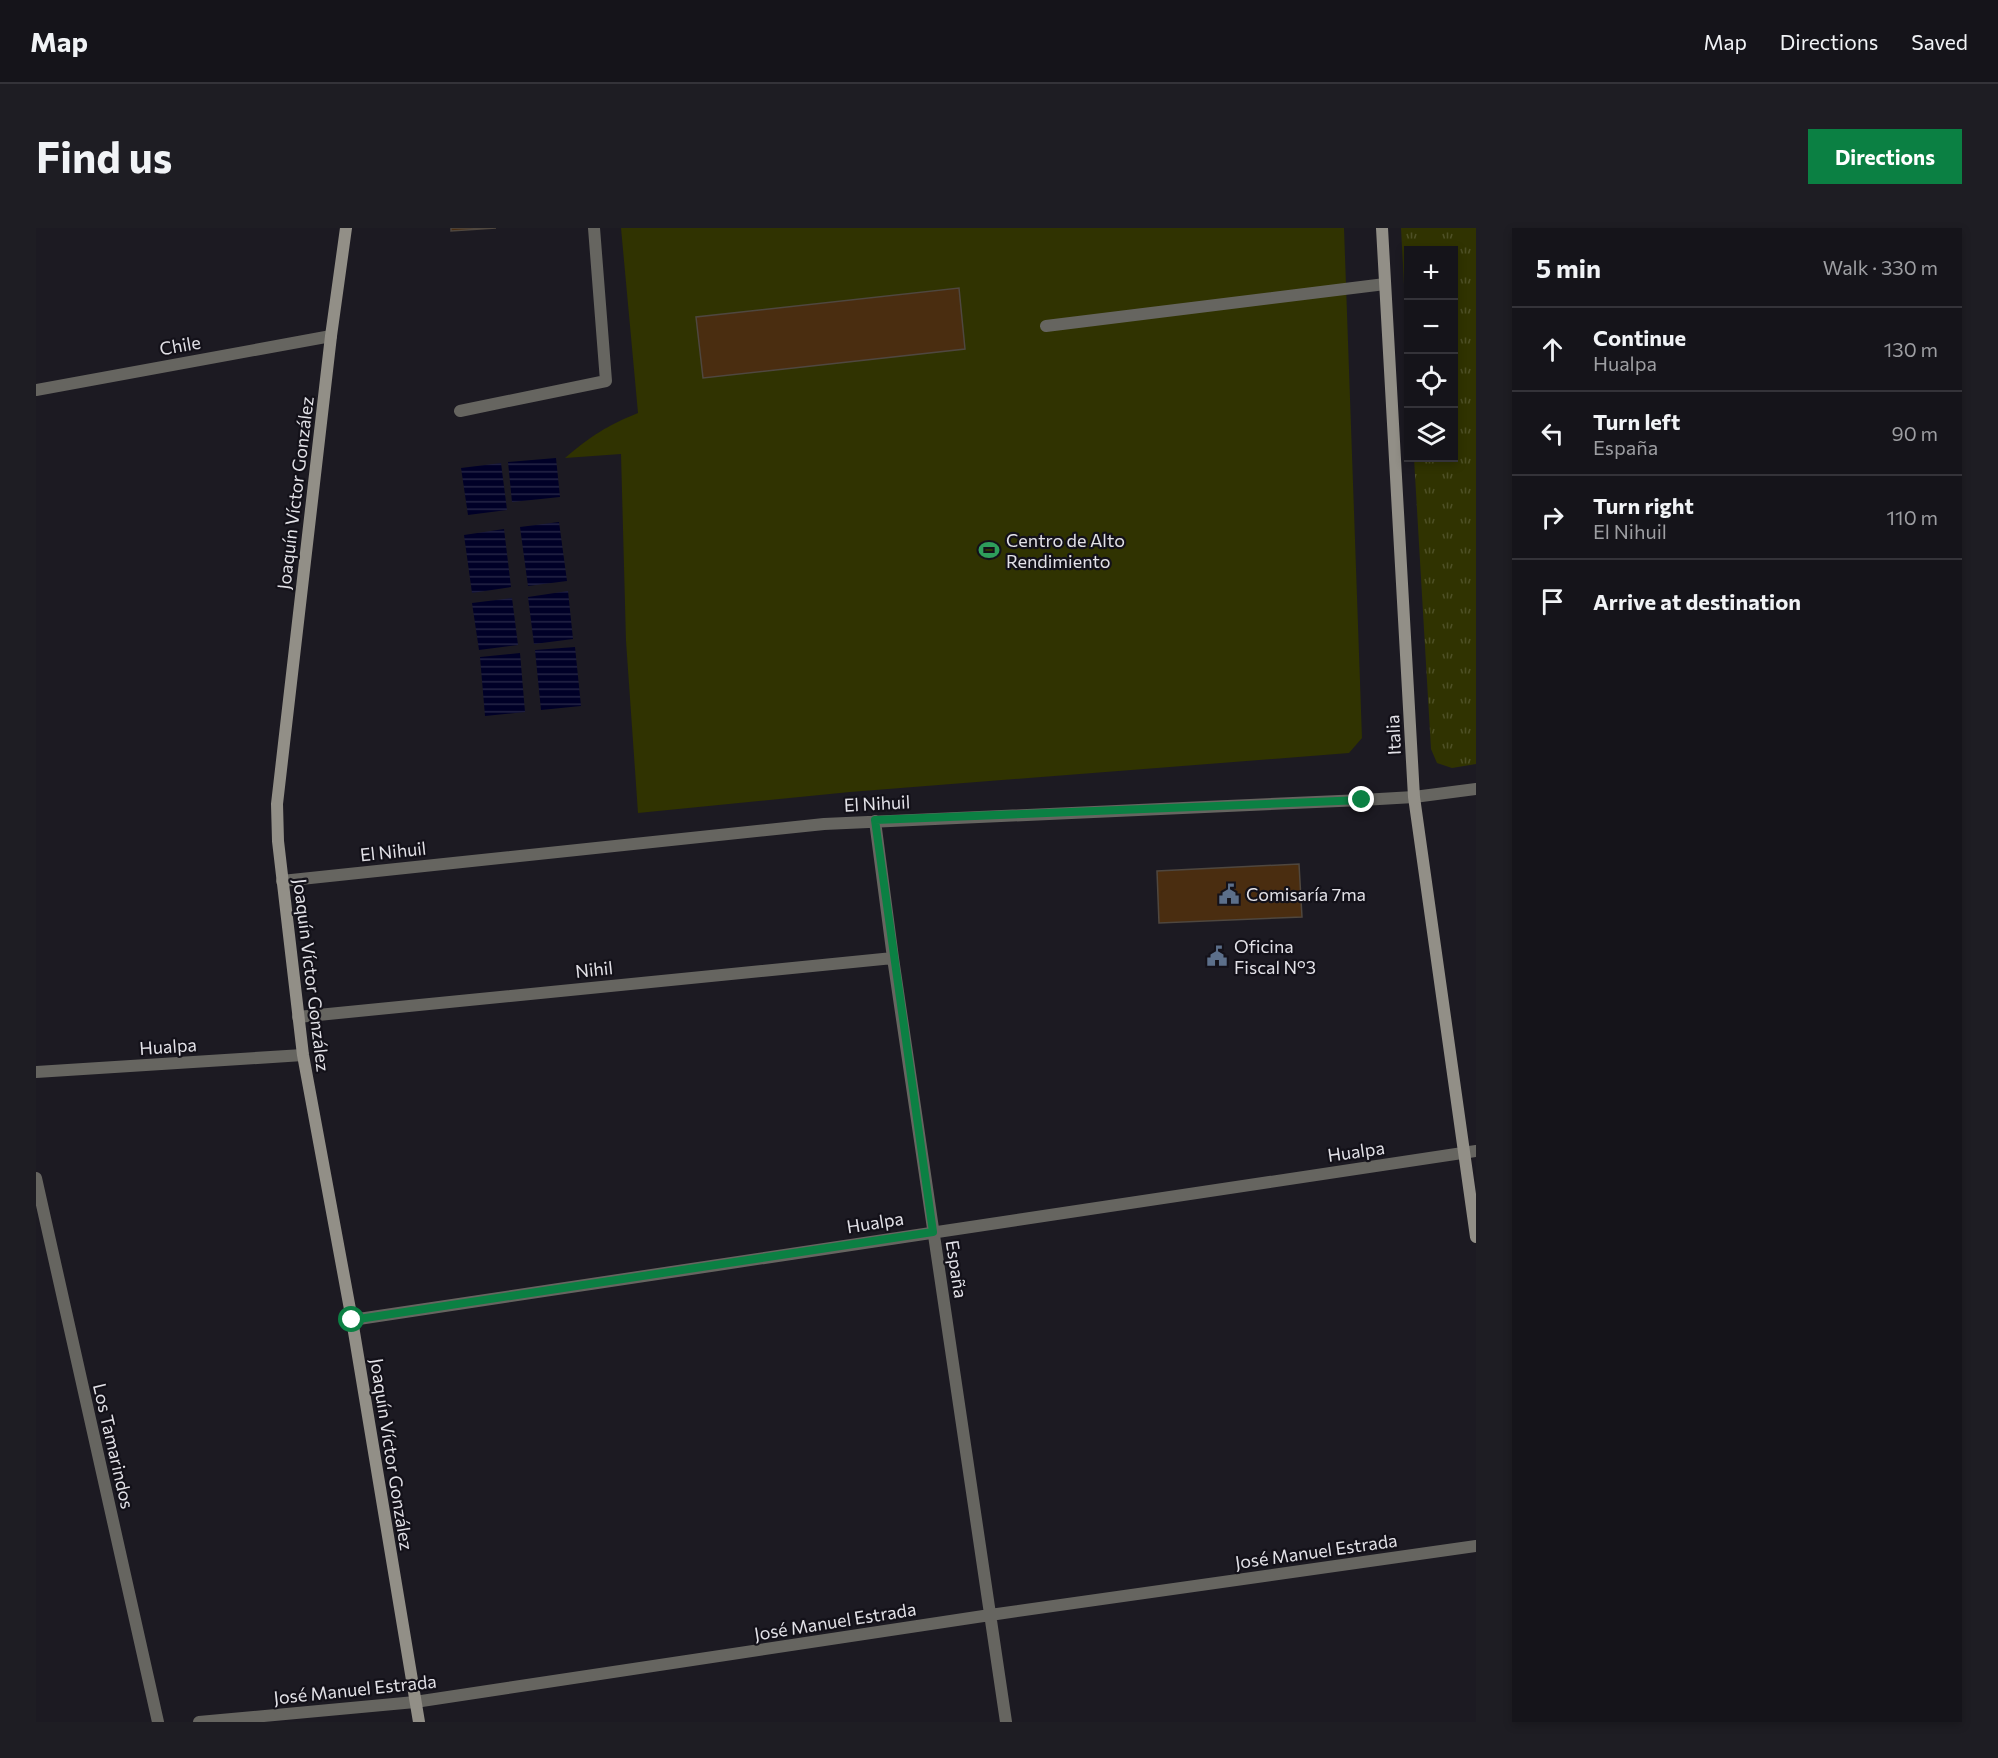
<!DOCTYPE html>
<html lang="en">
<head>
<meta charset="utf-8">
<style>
	:root { --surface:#15141a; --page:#1e1d23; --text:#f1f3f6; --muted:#9d9ea2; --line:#343339; --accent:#0b8043 }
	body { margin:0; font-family:Commissioner,sans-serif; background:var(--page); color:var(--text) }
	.controls { position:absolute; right:18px; top:18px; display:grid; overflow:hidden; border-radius:0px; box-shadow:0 3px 9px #0003 }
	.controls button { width:54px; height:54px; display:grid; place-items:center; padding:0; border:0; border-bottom:2px solid var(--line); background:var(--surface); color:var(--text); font:30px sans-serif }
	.stop { position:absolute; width:18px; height:18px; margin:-14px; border:4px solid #0b8043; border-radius:50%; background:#fff }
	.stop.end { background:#0b8043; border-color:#fff; box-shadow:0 2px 6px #0008 }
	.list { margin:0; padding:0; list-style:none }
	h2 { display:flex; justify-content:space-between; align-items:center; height:78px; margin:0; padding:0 24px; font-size:26px }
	h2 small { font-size:20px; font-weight:400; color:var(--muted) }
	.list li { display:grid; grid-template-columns:39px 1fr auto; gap:18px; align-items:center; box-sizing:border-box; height:84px; padding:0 24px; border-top:2px solid var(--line) }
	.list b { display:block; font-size:22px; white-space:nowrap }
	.list p { margin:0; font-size:20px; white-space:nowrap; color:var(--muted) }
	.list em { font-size:20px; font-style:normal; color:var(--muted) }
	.icon { flex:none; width:33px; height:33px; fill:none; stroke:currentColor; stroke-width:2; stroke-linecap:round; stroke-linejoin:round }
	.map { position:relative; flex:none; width:1440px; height:1494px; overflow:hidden; border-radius:0px }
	header { display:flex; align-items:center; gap:36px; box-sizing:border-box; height:84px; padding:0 30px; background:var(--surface); border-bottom:2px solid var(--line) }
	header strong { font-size:28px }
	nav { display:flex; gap:33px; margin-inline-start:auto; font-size:21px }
	.intro { display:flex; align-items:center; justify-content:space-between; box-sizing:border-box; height:144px; padding:0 36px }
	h1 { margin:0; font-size:42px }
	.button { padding:15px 27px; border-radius:0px; background:var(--accent); color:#fff; font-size:21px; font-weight:700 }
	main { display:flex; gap:36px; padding:0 36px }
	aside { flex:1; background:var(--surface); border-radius:0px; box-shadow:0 3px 9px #0003 }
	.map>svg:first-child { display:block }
</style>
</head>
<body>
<header>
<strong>Map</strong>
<nav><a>Map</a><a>Directions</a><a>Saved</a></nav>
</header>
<div class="intro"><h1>Find us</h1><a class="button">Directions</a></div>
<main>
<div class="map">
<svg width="1440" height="1494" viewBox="0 0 1440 1494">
	<defs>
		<pattern id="park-tufts" width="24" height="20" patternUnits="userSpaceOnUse" patternTransform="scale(1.5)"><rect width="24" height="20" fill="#303301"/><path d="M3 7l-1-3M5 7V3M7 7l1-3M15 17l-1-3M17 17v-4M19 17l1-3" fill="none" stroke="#4e5026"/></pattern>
		<pattern id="water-rules" width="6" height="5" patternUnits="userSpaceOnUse" patternTransform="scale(1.5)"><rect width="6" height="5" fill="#000027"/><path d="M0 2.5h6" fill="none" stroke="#252546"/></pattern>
	</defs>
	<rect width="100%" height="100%" fill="#1c1a22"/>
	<path fill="#303301" d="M585 0H1308L1326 510 1313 525 814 564 602 585 590 413 585 226 529 230C555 208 570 198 602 185Z"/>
	<path fill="url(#park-tufts)" d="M1365 0H1440V536L1416 540 1401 535 1395 521 1378 230H1418V22H1372V132Z"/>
	<path fill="url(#water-rules)" d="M520 230 524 269 476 274 472 234Z
		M465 235 471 282 432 287 425 240Z
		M523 294 531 353 492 358 484 299Z
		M468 301 475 359 436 365 428 307Z
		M532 363 537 411 498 416 492 369Z
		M476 370 482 417 443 422 436 375Z
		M539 419 545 478 505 482 499 422Z
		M484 425 489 484 449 488 444 429Z"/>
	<path fill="#4a2d10" stroke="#4f473f" stroke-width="1.5" d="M415 0H460L415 3Z
		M923 60 929 121 667 150 660 89Z
		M1263 636 1266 689 1123 695 1121 643Z"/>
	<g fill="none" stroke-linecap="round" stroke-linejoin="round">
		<path stroke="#666560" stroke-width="12" d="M1010 98 1349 56
			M424 183 570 153 558 0"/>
		<path stroke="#666560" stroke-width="12" d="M0 162 295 108
			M839 593 857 730 970 1494
			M246 653 788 596 1326 572 1378 569 1440 561
			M262 789 857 730
			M0 844 267 827
			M0 950 122 1494
			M316 1092 1440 923
			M163 1494 379 1474 954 1387 1440 1318"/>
		<path stroke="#928f87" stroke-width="12" d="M310 0 295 108 241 576 242 613 267 827 316 1092 383 1494
			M1346 0 1378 569 1440 1009"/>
	</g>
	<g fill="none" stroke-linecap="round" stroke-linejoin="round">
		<path stroke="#0b8043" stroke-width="8" d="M316 1092 897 1004 839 592 1326 572"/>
	</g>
	<defs>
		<g id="stadium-bare" transform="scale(1.62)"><path d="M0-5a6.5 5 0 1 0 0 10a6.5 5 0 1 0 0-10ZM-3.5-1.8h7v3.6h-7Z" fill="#2e9e5b" stroke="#131119" stroke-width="2.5" paint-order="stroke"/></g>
		<g id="civic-bare" transform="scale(1.62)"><path d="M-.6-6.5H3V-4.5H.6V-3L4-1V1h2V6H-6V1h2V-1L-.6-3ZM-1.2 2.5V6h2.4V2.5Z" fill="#5c6f8a" stroke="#131119" stroke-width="2.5" paint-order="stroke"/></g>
	</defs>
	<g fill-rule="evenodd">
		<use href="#stadium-bare" x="953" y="322"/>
		<use href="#civic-bare" x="1193" y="666"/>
		<use href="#civic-bare" x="1181" y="728"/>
	</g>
	<g text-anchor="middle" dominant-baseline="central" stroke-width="4.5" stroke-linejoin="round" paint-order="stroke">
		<g font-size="18" fill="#e2e1e7" stroke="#131119">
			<text transform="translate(144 117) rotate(-10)">Chile</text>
			<text transform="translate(259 265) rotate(-83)">Joaquín Víctor González</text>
			<text transform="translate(1357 507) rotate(-93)">Italia</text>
			<text transform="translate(841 575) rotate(-3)">El Nihuil</text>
			<text transform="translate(357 623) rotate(-6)">El Nihuil</text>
			<text transform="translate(558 741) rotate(-6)">Nihil</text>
			<text transform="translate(276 747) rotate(83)">Joaquín Víctor González</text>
			<text transform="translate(132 818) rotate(-4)">Hualpa</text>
			<text transform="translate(1320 923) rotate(-8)">Hualpa</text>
			<text transform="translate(839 994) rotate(-9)">Hualpa</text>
			<text transform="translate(921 1041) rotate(81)">España</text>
			<text transform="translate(78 1218) rotate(77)">Los Tamarindos</text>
			<text transform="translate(356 1226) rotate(81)">Joaquín Víctor González</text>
			<text transform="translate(1280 1323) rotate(-8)">José Manuel Estrada</text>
			<text transform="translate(799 1393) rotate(-9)">José Manuel Estrada</text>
			<text transform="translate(319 1461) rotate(-6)">José Manuel Estrada</text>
		</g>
		<g font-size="18" fill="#e2e1e7" stroke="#131119" text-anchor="start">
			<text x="970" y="312">Centro de Alto<tspan x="970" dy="21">Rendimiento</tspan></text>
			<text x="1210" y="666">Comisaría 7ma</text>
			<text x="1198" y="718">Oficina<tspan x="1198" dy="21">Fiscal N°3</tspan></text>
		</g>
	</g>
</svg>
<div class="controls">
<button>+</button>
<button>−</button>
<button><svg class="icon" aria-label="locate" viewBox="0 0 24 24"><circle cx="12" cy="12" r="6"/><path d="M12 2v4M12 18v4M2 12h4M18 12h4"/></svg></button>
<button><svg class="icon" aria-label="layers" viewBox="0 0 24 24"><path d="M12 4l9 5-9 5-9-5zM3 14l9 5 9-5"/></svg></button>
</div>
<div class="stop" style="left:316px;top:1092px"></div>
<div class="stop end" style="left:1326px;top:572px"></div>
</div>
<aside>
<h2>5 min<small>Walk · 330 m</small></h2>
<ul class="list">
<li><svg class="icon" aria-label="ahead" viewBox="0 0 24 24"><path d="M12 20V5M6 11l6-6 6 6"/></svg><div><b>Continue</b><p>Hualpa</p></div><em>130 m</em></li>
<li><svg class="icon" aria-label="left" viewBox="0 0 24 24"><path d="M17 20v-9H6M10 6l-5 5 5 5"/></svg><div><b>Turn left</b><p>España</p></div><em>90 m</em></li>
<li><svg class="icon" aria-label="right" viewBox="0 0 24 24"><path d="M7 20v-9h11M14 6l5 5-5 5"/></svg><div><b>Turn right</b><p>El Nihuil</p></div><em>110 m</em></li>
<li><svg class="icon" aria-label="arrive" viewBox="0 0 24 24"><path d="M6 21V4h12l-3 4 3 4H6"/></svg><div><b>Arrive at destination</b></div></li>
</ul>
</aside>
</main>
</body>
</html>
